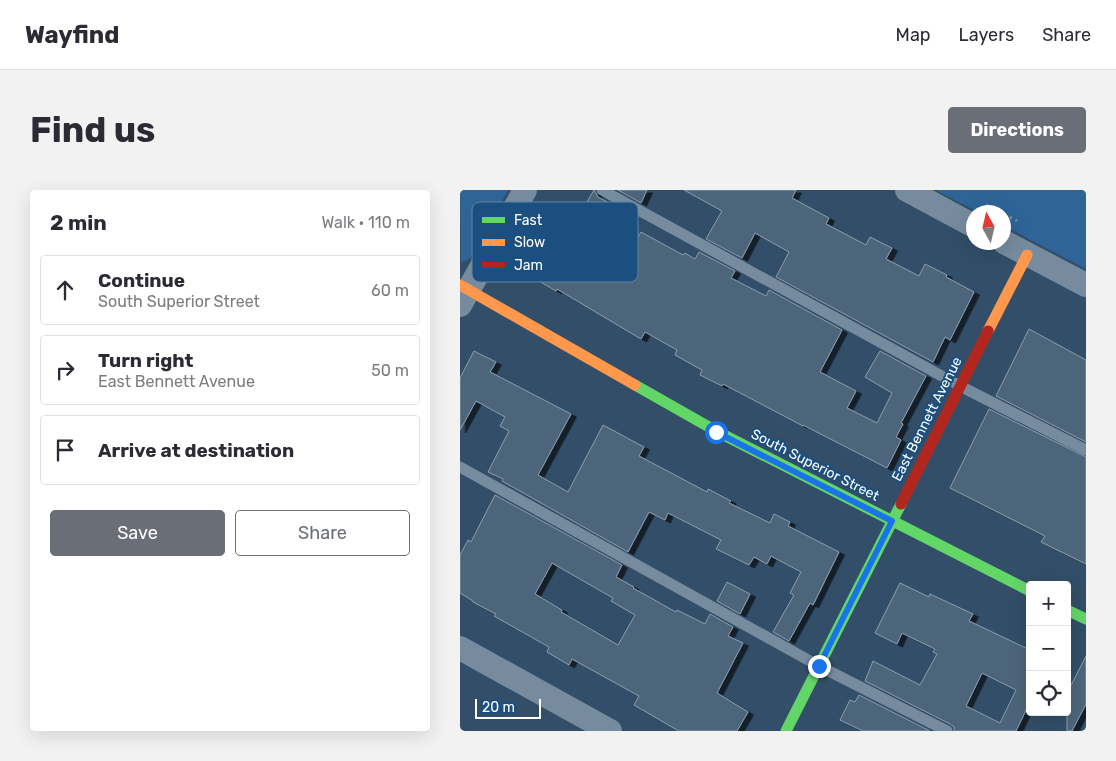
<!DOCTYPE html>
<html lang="en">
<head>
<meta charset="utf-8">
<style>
	:root { --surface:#fff; --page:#f2f2f3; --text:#2b2b33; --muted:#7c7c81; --line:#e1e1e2; --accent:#6a6e77 }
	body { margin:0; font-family:Rubik,sans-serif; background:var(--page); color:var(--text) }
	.controls { position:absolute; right:15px; bottom:15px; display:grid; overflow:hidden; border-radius:5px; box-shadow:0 5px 20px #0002 }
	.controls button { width:45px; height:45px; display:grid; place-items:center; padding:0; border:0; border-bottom:1px solid var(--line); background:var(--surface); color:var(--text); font:25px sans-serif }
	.compass { position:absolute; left:506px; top:15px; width:45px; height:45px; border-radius:50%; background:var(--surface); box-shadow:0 5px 20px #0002; rotate:352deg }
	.scale { position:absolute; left:15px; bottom:12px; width:66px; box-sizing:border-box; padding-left:5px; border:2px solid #fff; border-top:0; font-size:14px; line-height:18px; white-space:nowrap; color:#fff; -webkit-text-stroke:4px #1b4f7f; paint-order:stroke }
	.stop { position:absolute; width:15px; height:15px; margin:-11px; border:4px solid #1a73e8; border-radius:50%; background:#fff }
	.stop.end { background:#1a73e8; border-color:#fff; box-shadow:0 1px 5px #0008 }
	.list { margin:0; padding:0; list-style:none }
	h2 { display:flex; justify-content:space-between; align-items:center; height:65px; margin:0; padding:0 20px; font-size:21px }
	h2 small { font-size:16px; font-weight:400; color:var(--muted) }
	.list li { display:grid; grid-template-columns:32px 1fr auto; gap:15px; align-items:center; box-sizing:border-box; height:70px; margin:0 10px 10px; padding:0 10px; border:1px solid var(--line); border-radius:5px }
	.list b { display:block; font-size:19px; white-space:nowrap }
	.list p { margin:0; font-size:16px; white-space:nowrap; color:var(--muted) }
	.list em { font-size:16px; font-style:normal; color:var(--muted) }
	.actions { display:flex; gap:10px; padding:15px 20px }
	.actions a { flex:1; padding:11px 0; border:1px solid var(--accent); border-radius:5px; text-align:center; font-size:18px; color:var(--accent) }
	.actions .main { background:var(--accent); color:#fff }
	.icon { flex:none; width:28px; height:28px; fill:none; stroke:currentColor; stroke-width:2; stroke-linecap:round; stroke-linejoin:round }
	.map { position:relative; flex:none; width:626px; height:541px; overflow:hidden; border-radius:5px }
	header { display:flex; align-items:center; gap:30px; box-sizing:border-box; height:70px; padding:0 25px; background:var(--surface); border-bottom:1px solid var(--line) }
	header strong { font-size:24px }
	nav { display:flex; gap:28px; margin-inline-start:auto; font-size:18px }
	.intro { display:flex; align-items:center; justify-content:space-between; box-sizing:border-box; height:120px; padding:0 30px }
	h1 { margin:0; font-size:35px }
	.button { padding:12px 22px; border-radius:5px; background:var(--accent); color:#fff; font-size:18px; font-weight:700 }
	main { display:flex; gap:30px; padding:0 30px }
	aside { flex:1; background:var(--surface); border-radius:5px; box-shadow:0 5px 20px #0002 }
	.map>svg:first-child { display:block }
</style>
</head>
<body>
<header>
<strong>Wayfind</strong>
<nav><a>Map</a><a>Layers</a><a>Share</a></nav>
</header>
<div class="intro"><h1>Find us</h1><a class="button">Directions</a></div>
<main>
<aside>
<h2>2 min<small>Walk · 110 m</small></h2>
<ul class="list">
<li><svg class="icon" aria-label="ahead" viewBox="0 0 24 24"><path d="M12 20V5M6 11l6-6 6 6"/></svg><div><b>Continue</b><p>South Superior Street</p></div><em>60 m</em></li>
<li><svg class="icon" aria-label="right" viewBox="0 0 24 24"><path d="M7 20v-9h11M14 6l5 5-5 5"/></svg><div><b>Turn right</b><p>East Bennett Avenue</p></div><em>50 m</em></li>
<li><svg class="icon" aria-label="arrive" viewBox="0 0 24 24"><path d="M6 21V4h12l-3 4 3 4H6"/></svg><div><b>Arrive at destination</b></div></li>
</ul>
<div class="actions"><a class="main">Save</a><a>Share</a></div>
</aside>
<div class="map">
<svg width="626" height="541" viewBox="0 0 626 541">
	<defs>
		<filter id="shadow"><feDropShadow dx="5.5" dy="3" stdDeviation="0" flood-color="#0009"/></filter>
	</defs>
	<rect width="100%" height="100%" fill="#324e68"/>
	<path fill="#2f6497" d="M0 0H48L11 66 7 70 1 72Z
		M475 0H626V79L544 36V22H518Z"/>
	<path fill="#4e657a" stroke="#8b9dad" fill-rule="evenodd" filter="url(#shadow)" d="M134 0 138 7 173 26 161 49 142 39 122 74 151 91 181 42 223 65 225 63 235 69 239 62 275 81 271 88 306 106 309 100 382 140 360 182 396 201 387 218 417 233 432 203 405 187 420 161 466 186 441 233 443 234 436 247 441 250 427 278 343 235V236L263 194 262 196 240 185 242 180 215 165 217 160 185 142 181 149 97 99 96 101 74 88 98 48 103 52Z
		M158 0H187L181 13Z
		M224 0H336L332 8 369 28 366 34 406 55 410 47 432 58 426 69 459 86 465 74 487 85 486 87 514 102 490 150 485 147 473 172 316 87 329 62 295 43 282 68 246 49 262 21Z
		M569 139 626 170V252L536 206Z
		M14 161 36 172 30 182 111 224 78 285 108 302 143 235 184 257 179 266 247 302 248 299 271 311 269 313 310 333 314 324 330 332 328 336 379 362 353 415 350 413 329 451 313 442 334 405 330 403 341 382 311 366 307 374 294 367 289 375 256 359 261 350 208 323 205 330 189 322 168 362 42 291 43 289 28 282 49 241 40 236 45 227 16 211 0 240V188Z
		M529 219 626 267V374L581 352 585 346 490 298Z
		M35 305 162 375 156 387 174 397 173 398 216 422 217 420 245 434 250 424 273 437 268 446 283 453 257 503 288 522 277 541H219L174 515 179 506 112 469 109 475 87 462 89 457 34 426 36 424 13 412V411L0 403V365L8 350 11 352ZM92 373 153 408 151 411 175 425 158 455 101 422 102 420 75 404Z
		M267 392 290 404 280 424 257 411Z
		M440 393 469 407 470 404 513 424 509 431 570 460V512L556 541H494V537L490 534 405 491 413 471 460 495 477 464 473 462 475 459 442 443 437 454 415 443ZM522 483 556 500 540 533 506 516Z
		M626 466V514L612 541H607V503Z
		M399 505 470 541H403L380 530 390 510 395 512Z"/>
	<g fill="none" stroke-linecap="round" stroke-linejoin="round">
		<path stroke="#778b9f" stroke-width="3" stroke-dasharray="2.5 4" stroke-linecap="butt" d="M526 15 541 22
			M544 24 557 31"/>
		<path stroke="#778b9f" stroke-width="11" d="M142 0 500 196 626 260
			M0 277 359 476 487 541"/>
		<path stroke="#778b9f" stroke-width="24" d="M447 0 514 36
			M544 52 626 95
			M0 115 65 0
			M0 458 150 541"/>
		<path stroke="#63d668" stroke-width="11" d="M175 195 256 241 570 401
			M607 420 626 429
			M326 541 441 314"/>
		<path stroke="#ff974d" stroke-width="11" d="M0 95 175 195
			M528 141 567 65"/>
		<path stroke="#b3261e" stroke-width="11" d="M441 314 528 141"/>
	</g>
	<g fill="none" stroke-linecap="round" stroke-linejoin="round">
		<path stroke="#1a73e8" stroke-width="6" d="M256 242 432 331 359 476"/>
	</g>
	<g text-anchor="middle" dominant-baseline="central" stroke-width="4" stroke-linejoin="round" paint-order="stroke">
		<g font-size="14" fill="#fff" stroke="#1b4f7f">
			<text transform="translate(467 229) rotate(-63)">East Bennett Avenue</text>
			<text transform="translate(355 275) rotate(27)">South Superior Street</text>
		</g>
	</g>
	<rect x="12" y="12" width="166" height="80" rx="8" fill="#1b4f7f" stroke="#5f84a5" stroke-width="1"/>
	<rect x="22" y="27" width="23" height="6" fill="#63d668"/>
	<rect x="22" y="49" width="23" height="7" fill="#ff974d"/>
	<rect x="22" y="72" width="23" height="6" fill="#b3261e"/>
	<g font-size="14" fill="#fff">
		<text x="54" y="35">Fast</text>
		<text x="54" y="57">Slow</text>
		<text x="54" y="80">Jam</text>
	</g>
</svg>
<div class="controls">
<button>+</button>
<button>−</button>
<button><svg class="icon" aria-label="locate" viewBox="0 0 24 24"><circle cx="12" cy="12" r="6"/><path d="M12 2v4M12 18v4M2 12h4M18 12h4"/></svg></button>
</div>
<svg class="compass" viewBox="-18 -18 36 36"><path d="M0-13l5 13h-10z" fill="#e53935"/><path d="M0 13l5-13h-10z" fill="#7c7c81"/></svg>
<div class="scale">20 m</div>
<div class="stop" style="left:256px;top:242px"></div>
<div class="stop end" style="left:359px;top:476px"></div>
</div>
</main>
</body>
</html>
